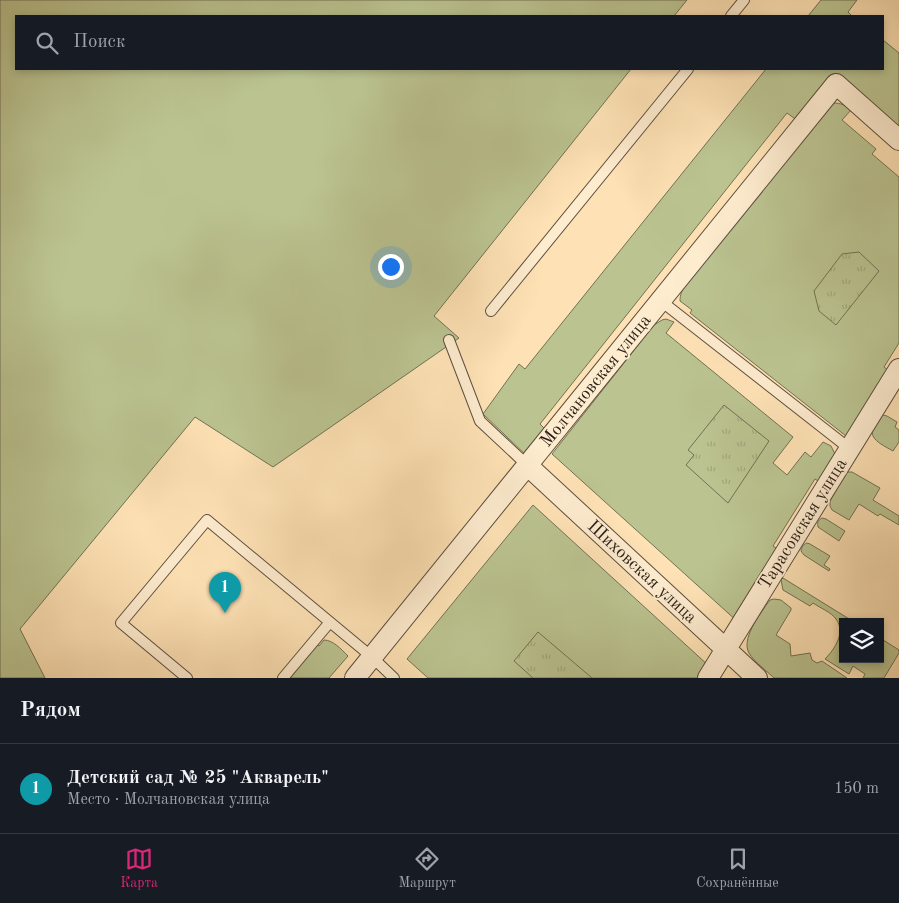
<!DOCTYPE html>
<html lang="ru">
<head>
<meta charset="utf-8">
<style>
	:root { --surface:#171b24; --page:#20242c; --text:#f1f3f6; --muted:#9ea1a6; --line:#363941; --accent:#db2777 }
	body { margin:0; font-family:"Old Standard TT",serif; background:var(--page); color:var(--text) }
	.controls { position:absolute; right:15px; bottom:15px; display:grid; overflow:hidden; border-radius:0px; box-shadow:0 2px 8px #0003 }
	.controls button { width:45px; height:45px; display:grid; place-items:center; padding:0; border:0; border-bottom:1px solid var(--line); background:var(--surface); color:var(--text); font:25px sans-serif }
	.you { position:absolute; left:390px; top:266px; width:18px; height:18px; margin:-12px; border:4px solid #fff; border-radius:50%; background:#1a73e8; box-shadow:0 0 0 8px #1a73e833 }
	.badge { display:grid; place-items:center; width:32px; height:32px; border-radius:50%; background:var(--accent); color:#fff; font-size:16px; font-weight:700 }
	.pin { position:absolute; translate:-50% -41px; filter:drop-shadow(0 1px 2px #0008) }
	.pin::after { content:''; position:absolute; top:26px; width:18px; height:15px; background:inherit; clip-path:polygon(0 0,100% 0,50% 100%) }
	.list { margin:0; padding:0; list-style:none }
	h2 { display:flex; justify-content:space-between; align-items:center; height:65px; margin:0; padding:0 20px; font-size:21px }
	h2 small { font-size:16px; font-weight:400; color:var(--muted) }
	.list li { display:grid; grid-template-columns:32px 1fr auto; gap:15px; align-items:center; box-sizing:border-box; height:90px; padding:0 20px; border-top:1px solid var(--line) }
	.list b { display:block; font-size:19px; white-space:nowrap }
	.list p { margin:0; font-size:16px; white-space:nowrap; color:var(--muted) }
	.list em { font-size:16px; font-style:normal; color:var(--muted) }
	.icon { flex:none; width:28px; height:28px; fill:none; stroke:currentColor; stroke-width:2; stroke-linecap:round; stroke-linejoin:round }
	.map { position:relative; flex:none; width:899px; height:678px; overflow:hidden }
	.search { position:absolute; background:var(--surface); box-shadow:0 2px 8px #0003; left:15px; right:15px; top:15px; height:55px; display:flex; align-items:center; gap:12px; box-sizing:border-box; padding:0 18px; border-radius:0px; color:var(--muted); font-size:19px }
	.sheet { height:155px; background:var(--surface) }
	nav { display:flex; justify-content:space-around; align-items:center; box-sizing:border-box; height:70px; border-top:1px solid var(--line); background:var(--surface); font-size:14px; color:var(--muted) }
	nav a { display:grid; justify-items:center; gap:2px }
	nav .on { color:var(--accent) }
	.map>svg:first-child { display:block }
</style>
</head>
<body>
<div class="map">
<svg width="899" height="678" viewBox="0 0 899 678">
	<defs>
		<pattern id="park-tufts" width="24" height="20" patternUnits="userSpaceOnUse" patternTransform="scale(1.25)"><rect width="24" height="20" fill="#bbc491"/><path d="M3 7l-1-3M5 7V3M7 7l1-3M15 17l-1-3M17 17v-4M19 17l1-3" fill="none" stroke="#a1a87c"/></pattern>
	</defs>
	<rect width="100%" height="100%" fill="#fee2b5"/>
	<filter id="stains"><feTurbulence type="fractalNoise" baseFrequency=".004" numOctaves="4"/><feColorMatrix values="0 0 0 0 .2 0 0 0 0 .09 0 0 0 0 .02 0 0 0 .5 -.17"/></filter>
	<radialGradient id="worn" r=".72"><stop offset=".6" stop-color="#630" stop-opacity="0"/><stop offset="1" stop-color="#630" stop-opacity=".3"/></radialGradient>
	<path fill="#bbc491" stroke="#727154" d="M0 0H687L674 16H16V69H631L434 316 459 338 273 467 195 417 20 629 45 678H0Z
		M821 0H857L848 12 852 16H808Z
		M883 40 899 53V132L834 76 798 121 787 113 540 424 549 433 529 458 483 414 519 364 525 369 766 69H883Z
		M833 103C841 103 845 105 851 110L842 120 876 149 872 154 899 177V343L884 367 892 373 846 436 690 313 692 310 680 301C680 294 682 291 685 286Z
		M666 319 674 322 666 333 793 437 773 463 787 475 805 452 811 457 823 442 831 446 835 454 823 484 815 479 773 546 781 551 738 622 552 454 654 325 662 320Z
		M883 415 887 416 897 422 895 427 899 430V442L893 451C875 441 862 435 883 415Z
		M848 472H852L880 488 873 500 899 516V525L880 514 878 516 859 504 849 520 832 510 830 506V501L844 476Z
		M533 505 709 666 702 678H428L407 659Z
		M822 518 826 519 845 531 839 541 818 527C817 523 818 520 822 518Z
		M807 543 810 544 830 556 824 565 830 569 829 571 804 555 801 551C802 547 802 545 807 543Z
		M783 578 854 622H843V659H880V638L899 650V653L884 678H863L865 674 853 666 849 674 825 659C835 649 846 632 836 619 831 612 820 608 813 603L810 606 783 590 781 580Z
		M774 599 781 600 791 608V610L776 635 790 644 791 656 810 653 812 660 817 663 822 661 847 678H774C767 671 754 662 749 653 741 639 759 616 767 604L770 600Z
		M324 640C333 640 341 649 348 656L329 678H288L316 644 319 646Z"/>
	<path fill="url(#park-tufts)" stroke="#727154" d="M859 252 879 271 836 325 819 311 814 291 842 254Z
		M724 405 769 441 728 503 686 465 694 455 688 450Z
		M538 632 592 678H533L514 661Z"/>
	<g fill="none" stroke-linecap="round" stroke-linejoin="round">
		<g stroke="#5e4f3f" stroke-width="12">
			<path id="service" d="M731 16 744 0
				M661 301 850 449
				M491 311 688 69
				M449 340 480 421 527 465
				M187 678 121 623 207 520 372 657 394 678
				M283 678 330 622"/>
		</g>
		<g stroke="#5e4f3f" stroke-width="22">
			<path id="minor" d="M527 465 757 678
				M355 678 836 84 899 140
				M708 678 899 369"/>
		</g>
		<use href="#service" stroke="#feeccf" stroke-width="10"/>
		<use href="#minor" stroke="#feeccf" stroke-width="20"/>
	</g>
	<g text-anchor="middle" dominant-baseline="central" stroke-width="4" stroke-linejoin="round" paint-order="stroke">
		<g font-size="18" fill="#291e18" stroke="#feeccf">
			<text transform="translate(596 381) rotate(-51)">Молчановская улица</text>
			<text transform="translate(803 524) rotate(-58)">Тарасовская улица</text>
			<text transform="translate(642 572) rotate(43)">Шиховская улица</text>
		</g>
	</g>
	<rect width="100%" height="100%" filter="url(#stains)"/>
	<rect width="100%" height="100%" fill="url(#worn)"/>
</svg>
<div class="controls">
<button><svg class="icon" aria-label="layers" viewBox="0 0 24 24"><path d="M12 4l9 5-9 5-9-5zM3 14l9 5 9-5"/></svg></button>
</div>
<div class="you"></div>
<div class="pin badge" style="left:225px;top:613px;background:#0f9aa8">1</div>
<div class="search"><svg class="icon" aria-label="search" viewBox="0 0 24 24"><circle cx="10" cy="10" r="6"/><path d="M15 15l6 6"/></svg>Поиск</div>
</div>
<section class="sheet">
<h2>Рядом<small></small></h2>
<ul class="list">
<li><span class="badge" style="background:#0f9aa8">1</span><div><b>Детский сад № 25 &quot;Акварель&quot;</b><p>Место · Молчановская улица</p></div><em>150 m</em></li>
</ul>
</section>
<nav>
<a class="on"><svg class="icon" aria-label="map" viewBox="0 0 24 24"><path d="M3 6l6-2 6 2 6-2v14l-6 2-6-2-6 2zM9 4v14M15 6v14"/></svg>Карта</a>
<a><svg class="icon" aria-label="directions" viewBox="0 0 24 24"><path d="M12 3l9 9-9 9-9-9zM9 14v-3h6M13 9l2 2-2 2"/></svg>Маршрут</a>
<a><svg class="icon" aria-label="saved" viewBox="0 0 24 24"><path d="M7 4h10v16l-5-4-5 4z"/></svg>Сохранённые</a>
</nav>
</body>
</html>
